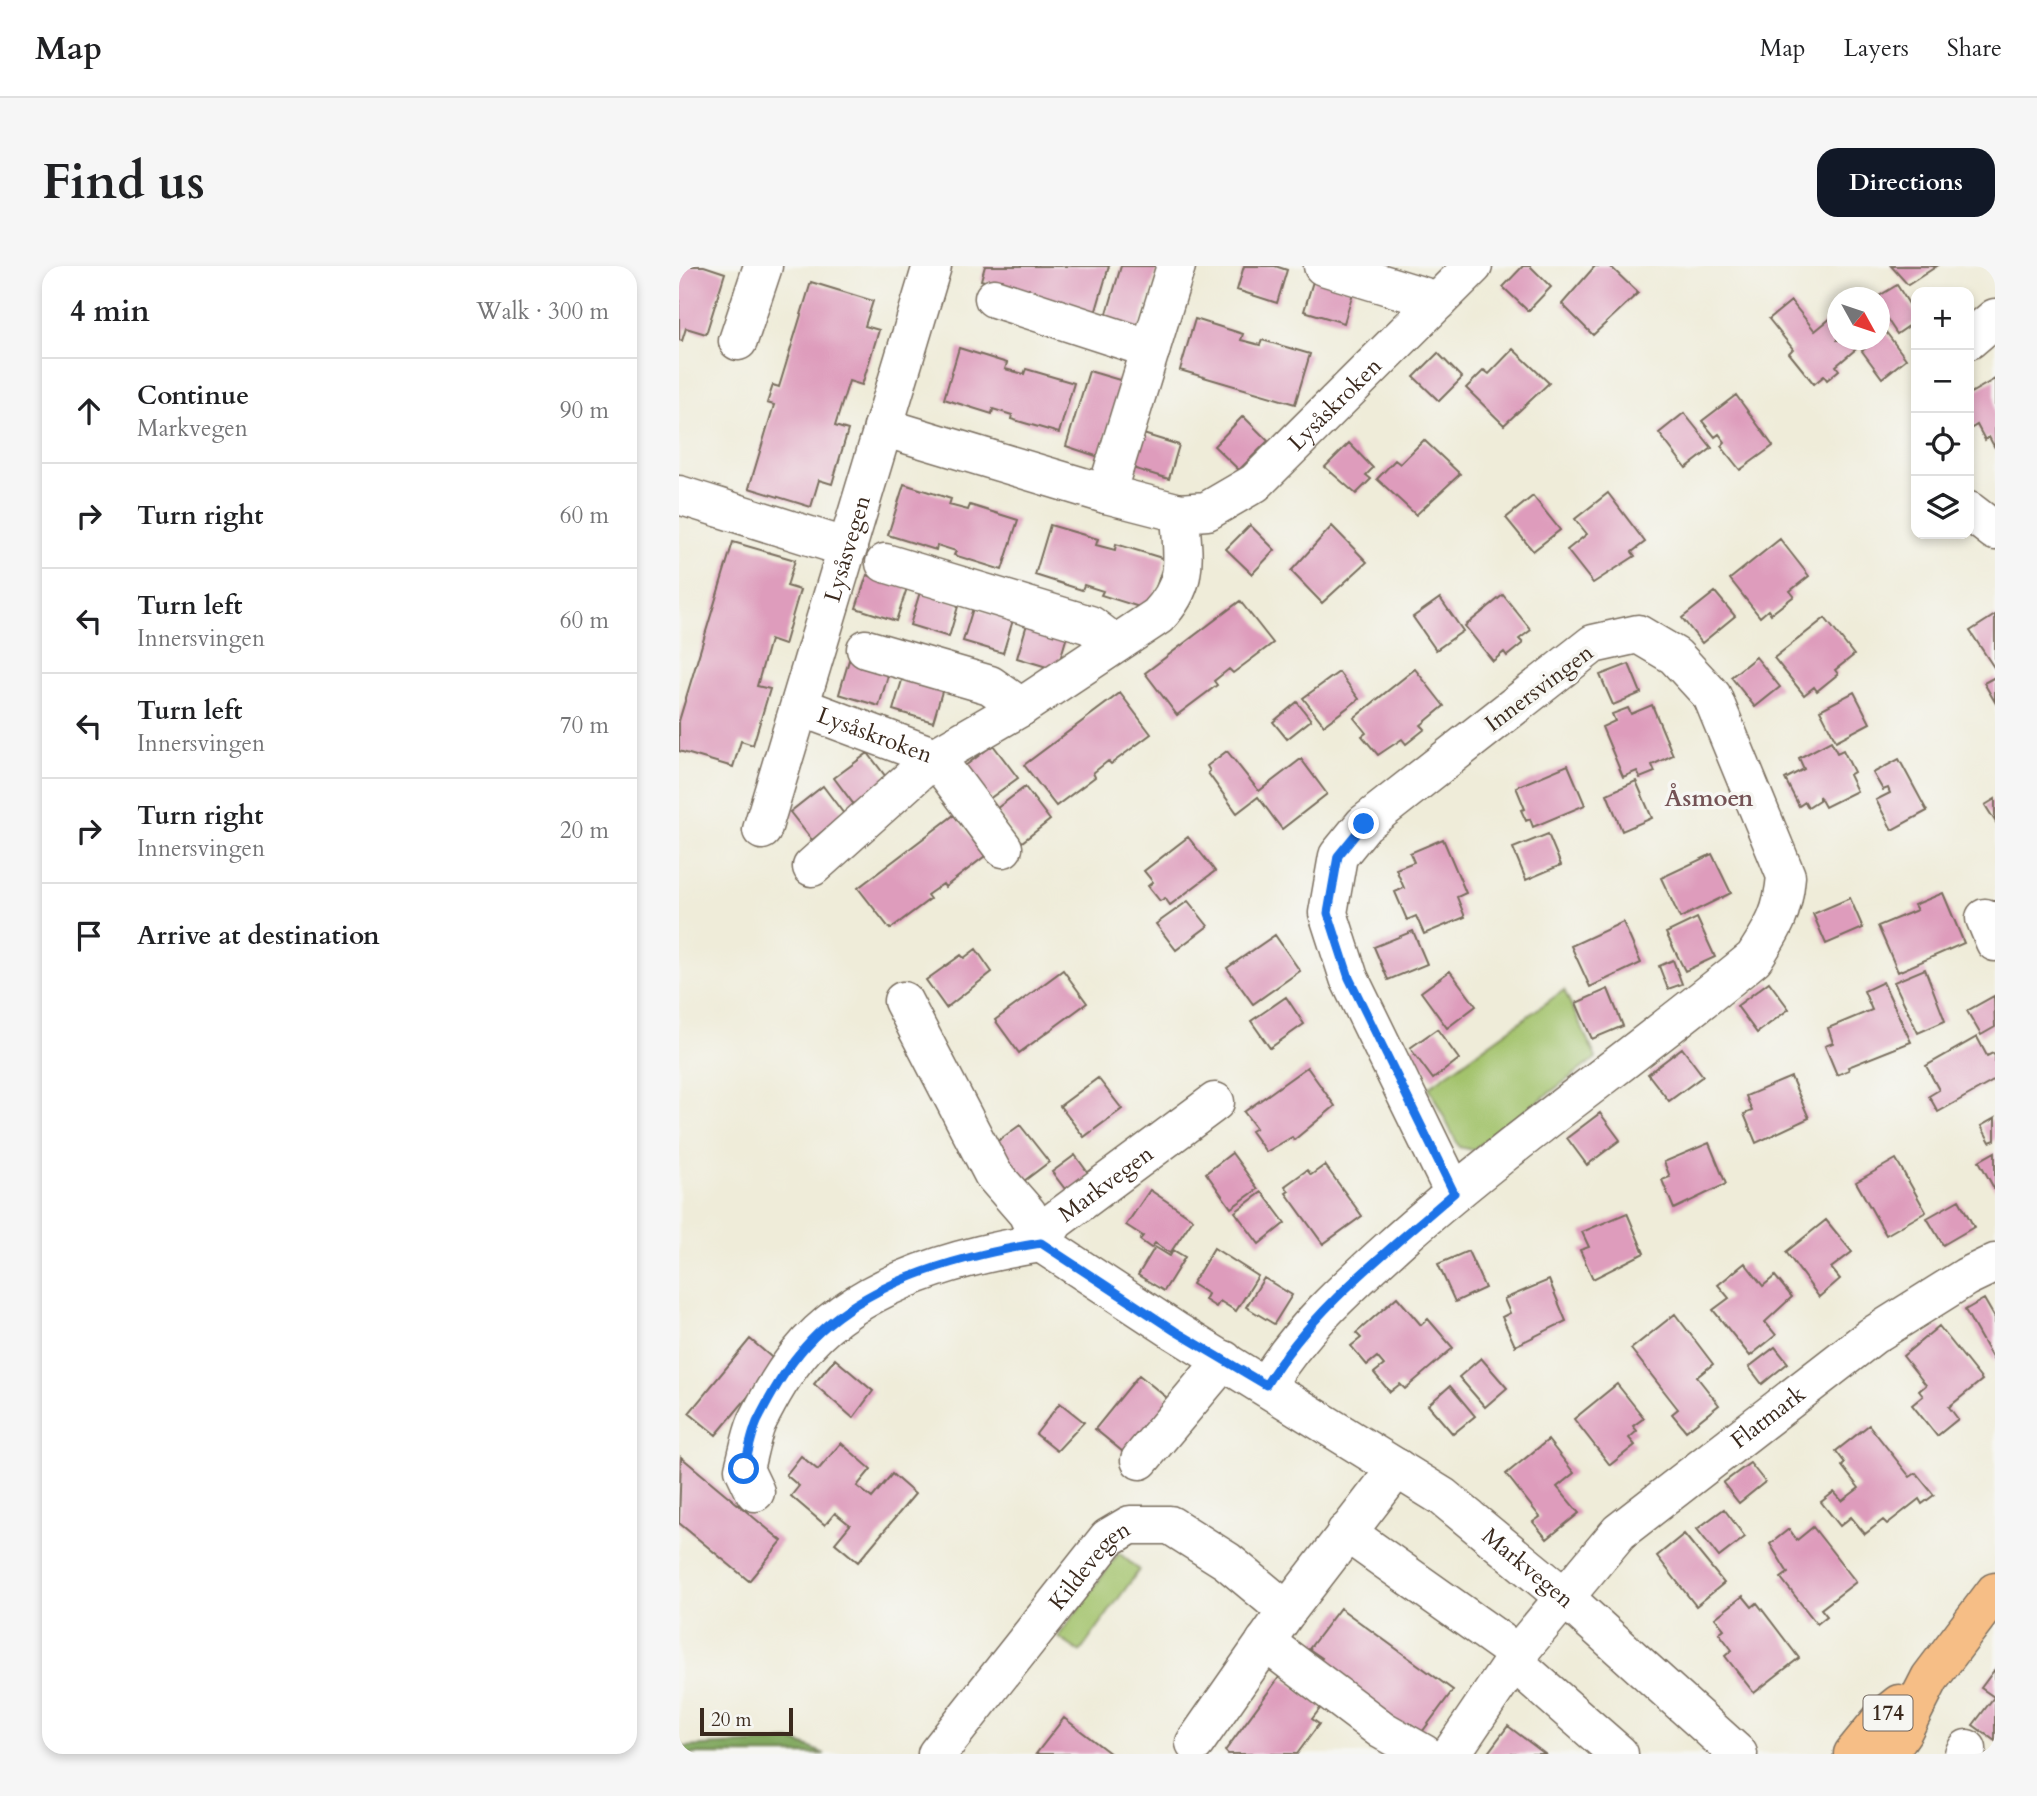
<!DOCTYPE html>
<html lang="en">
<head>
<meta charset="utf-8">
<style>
	:root { --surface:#fff; --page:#f6f6f6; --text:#202124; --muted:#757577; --line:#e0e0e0; --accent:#111827 }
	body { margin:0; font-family:Cardo,serif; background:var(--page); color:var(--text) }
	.controls { position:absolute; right:21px; top:21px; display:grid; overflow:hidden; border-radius:14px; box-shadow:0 4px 10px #0003 }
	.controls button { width:63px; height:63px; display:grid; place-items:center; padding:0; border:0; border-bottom:2px solid var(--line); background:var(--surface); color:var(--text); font:35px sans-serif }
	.compass { position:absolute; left:1148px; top:21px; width:63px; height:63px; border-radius:50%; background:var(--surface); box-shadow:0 4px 10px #0003; rotate:130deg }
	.scale { position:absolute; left:21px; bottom:18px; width:93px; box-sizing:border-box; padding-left:7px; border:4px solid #3b2a1e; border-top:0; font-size:19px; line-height:24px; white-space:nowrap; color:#3b2a1e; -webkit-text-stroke:5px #f6f6f2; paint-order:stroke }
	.stop { position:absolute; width:21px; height:21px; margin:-16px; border:5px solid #1a73e8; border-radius:50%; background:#fff }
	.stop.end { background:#1a73e8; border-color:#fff; box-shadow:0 2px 7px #0008 }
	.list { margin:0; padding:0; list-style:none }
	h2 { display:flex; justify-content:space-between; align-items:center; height:91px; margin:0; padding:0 28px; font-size:30px }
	h2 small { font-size:23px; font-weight:400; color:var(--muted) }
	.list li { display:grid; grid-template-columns:46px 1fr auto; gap:21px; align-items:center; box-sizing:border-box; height:105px; padding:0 28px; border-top:2px solid var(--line) }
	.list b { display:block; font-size:26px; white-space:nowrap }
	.list p { margin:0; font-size:23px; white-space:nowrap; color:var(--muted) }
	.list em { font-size:23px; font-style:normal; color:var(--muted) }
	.icon { flex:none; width:38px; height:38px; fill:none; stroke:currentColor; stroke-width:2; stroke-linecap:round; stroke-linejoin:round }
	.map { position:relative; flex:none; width:1316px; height:1488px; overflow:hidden; border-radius:21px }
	header { display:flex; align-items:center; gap:42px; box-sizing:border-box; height:98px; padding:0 35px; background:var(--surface); border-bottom:2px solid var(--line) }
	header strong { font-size:33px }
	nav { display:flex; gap:38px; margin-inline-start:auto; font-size:24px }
	.intro { display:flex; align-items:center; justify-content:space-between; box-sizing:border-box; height:168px; padding:0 42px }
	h1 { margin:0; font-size:49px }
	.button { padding:18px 32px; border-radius:21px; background:var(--accent); color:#fff; font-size:24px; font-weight:700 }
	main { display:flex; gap:42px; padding:0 42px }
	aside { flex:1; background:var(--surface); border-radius:21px; box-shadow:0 4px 10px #0003 }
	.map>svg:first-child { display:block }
</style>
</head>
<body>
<header>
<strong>Map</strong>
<nav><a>Map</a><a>Layers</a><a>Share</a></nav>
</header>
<div class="intro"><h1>Find us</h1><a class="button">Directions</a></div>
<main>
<aside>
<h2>4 min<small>Walk · 300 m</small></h2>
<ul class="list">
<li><svg class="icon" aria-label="ahead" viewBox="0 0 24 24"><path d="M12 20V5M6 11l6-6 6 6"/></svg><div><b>Continue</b><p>Markvegen</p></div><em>90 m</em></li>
<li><svg class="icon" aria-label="right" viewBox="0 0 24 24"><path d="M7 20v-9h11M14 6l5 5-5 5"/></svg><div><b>Turn right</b></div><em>60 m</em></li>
<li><svg class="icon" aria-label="left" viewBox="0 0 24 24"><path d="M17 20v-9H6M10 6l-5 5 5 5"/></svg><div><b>Turn left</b><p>Innersvingen</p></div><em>60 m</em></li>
<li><svg class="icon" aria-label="left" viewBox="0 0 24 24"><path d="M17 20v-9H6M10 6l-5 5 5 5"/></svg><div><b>Turn left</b><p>Innersvingen</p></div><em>70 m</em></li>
<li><svg class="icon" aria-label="right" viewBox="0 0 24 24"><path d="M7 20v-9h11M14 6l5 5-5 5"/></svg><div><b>Turn right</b><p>Innersvingen</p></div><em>20 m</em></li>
<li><svg class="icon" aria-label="arrive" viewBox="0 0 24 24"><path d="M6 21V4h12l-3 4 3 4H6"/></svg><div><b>Arrive at destination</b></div></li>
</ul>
</aside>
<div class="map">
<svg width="1316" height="1488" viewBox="0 0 1316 1488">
	<rect width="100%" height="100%" fill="#f6f6f2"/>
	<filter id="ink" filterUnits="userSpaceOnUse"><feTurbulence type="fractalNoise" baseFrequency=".0143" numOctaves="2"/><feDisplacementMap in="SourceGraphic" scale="14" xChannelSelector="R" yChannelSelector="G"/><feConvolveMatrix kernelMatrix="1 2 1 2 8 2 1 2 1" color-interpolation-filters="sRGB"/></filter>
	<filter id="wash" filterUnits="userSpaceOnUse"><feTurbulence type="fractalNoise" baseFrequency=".00686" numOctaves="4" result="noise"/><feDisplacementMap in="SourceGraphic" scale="28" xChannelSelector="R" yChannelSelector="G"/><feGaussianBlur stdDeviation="1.57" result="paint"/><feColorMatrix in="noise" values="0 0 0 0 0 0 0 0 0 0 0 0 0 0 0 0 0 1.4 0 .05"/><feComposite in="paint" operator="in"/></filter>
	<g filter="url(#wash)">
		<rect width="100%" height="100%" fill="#efecd9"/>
		<path fill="#a3c36c" stroke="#6f7645" stroke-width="2" d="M885 724 917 792 794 884 780 881 750 821Z
			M440 1287 460 1304 401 1386 379 1371Z"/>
		<path fill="#82a960" stroke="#5e6a3f" stroke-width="2" d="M115 1475 146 1488H0V1477L5 1481Z"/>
		<g id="blocks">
			<path fill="#de9cbc" d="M0 0H25L46 7 27 68 7 62 3 75 0 74Z
				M306 0H430L416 48 302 14Z
				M442 0H479L457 71 424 61Z
				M565 0H596L608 4 598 37 558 24Z
				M844 0H851L872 21 849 45 824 21Z
				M916 0H931L959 27 914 69 883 38Z
				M1212 0H1258L1229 19Z
				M635 12 675 24 665 57 625 45Z
				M132 16 194 35 186 60 200 64 183 119 170 115 156 160 169 164 153 218 140 214 132 241 70 222 95 139 88 137 94 119 100 121Z
				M1218 19 1237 49V55L1218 68 1200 41V30Z
				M1112 35 1136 65 1158 47V74H1171L1177 83 1157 100 1160 104 1148 114 1145 110 1135 118 1110 87 1114 83 1090 53Z
				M516 53 564 68 562 74 581 79 583 74 631 88 616 138 501 104Z
				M1207 66 1227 93 1203 112 1183 85Z
				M280 82 328 97 326 103 345 108 347 103 395 117 380 167 332 153 333 149 314 143 313 148 265 133Z
				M834 83 870 117 825 159 787 122 805 104 810 108Z
				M759 87 783 112 760 135 735 111Z
				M410 105 444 115 420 191 387 180Z
				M1316 113V182L1310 171 1306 174 1298 159 1291 163 1290 161V128Z
				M1057 129 1094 180 1061 204 1042 180 1046 176 1040 168 1036 171 1023 155Z
				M1005 147 1033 182 1007 202 980 167Z
				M564 150 589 175 560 204 535 180Z
				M461 167 500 179 490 213 450 201Z
				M745 174 781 208 737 249 698 213 716 194 721 198Z
				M670 177 694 202 687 209 692 213 677 228 646 201Z
				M225 218 272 233 270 239 289 244 291 239 339 254 323 304 275 289 277 285 258 279 257 284 209 269Z
				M929 227 966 276 953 286 956 290 914 317 888 284 908 268 896 253Z
				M854 230 881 264 854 285 827 252Z
				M371 259 419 273 417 279 436 284 437 278 486 293 470 344 422 329 424 325 405 319 403 324 356 309Z
				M571 259 596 284 573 308 547 283Z
				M653 260 688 296 643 337 612 305Z
				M1101 273 1130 310 1111 325 1115 330 1092 348 1089 344 1081 351 1051 313Z
				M54 276 116 294 108 320 121 324 105 379 91 374 78 420 91 423 74 479 62 475 54 501 0 485V455Z
				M188 309 228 322 217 355 177 342Z
				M241 326 280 337 270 371 231 359Z
				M1036 326 1056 350 1023 377 1003 352Z
				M824 329 852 364 840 373 844 377 828 390 825 386 814 395 786 360Z
				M761 332 784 365 757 384 734 351Z
				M561 335 594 377 554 407 550 403 535 415 538 419 498 449 466 407Z
				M294 342 334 354 324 387 284 375Z
				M1316 349V403L1291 365Z
				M1146 352 1175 389 1156 404 1159 408 1138 425 1135 421 1125 429 1095 392Z
				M348 358 388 370 378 404 338 392Z
				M1077 391 1101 421 1076 441 1052 411Z
				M170 394 210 406 200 440 160 428Z
				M950 398 962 427 934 439 921 409Z
				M736 403 765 440 742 459 746 463 727 478 723 473 699 489 683 470 687 467 675 452Z
				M660 406 680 433 645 459 624 432Z
				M224 411 264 422 254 456 214 444Z
				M1316 411V436L1305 417Z
				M1175 426 1191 457 1157 475 1141 444Z
				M441 427 472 468 432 498 429 495 414 507 416 511 377 540 345 499Z
				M618 436 632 454 608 473 594 456Z
				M973 439 994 489 973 499 976 506 961 512 958 505 944 511 923 461 936 455 933 448 949 442 952 448Z
				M1152 475 1158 487 1164 484 1175 506 1170 509 1178 525 1146 541 1140 530V534L1129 541 1126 536 1120 540 1106 513 1125 503 1120 492Z
				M314 479 339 512 310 533 286 500Z
				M548 485 580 525 622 493 648 528 603 563 579 531 558 547 529 507 531 505 528 500Z
				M189 487 210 515 176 540 155 512Z
				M1220 493 1248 545 1213 564 1197 534 1211 527 1209 522 1204 524 1194 507Z
				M889 499 906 539 854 561 851 553 847 555 842 544 846 543 837 521Z
				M957 515 973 552 943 565 928 528Z
				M144 520 165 548 133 574 111 546Z
				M346 521 371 554 343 576 317 543Z
				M1316 533V555L1306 539Z
				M275 549 306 590 266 621 264 618 248 629 251 633 211 663 179 622Z
				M869 568 882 599 847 614 834 582Z
				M509 571 536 605 491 639 486 632 481 635 469 620 474 616 465 605Z
				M764 573 787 627 778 631 786 651 745 668 737 650 728 654 716 626 725 622 717 603 735 596 731 587Z
				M1033 588 1052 627 1001 652 982 612Z
				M1264 627 1285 677 1219 706 1199 660 1238 644 1235 639Z
				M1171 632 1184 662 1147 678 1134 648Z
				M509 635 529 660 497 684 477 658Z
				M1018 652 1036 691 1006 705 987 667Z
				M944 656 962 697 911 721 892 680Z
				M734 665 748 698 709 714 695 681Z
				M596 669 621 705 574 738 548 702Z
				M297 683 313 706 267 742 247 714 282 689 285 692Z
				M994 694 1003 718 989 723 980 700Z
				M1246 703 1266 755 1239 767 1215 716Z
				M384 704 408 737 340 787 316 754Z
				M771 705 797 740 768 762 742 726Z
				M1090 716 1110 743 1078 767 1058 740Z
				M1204 716 1232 776 1169 801 1170 804 1158 809 1146 780 1154 777 1149 762 1193 744 1185 725Z
				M929 723 944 760 913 773 897 737Z
				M1315 730 1316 761 1302 769 1288 745Z
				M607 731 625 758 591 782 572 755Z
				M758 763 780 793 754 813 731 782Z
				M1298 771 1308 790 1314 787 1316 790V814L1259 846 1250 830 1260 824 1247 800Z
				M1003 782 1024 810 990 835 969 808Z
				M628 801 656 840 615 874 613 871 587 886 572 865 577 862 565 846Z
				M1112 811 1130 852 1077 877 1065 848 1073 845 1067 830Z
				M419 812 443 843 405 871 381 840Z
				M921 847 941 874 908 899 888 872Z
				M1316 852V874L1311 876 1302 860Z
				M341 859 370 896 341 918 312 880Z
				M1030 877 1047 918 995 943 983 914 991 911 985 896Z
				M1316 886V924L1300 895Z
				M553 887 579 923 552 942 527 907Z
				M396 889 412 911 389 927 373 906Z
				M1217 893 1247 946 1207 969 1177 916Z
				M646 899 683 950 644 978 607 927 610 925 606 920 628 904 632 909Z
				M471 924 514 953 491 987 476 977 472 982 461 974 464 970 447 959Z
				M583 926 606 957 580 978 556 946Z
				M1280 934 1295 961 1264 979 1248 952Z
				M948 947 965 987 914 1013 901 984 910 981 903 966Z
				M1147 954 1173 986 1152 1002 1161 1013 1140 1031 1107 986Z
				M476 981 491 990 494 984 506 991 485 1025 459 1009Z
				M535 982 579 1010 557 1045 541 1035 537 1041 526 1034 529 1028 513 1018Z
				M789 985 806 1022 776 1036 759 998Z
				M1066 997 1084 1020 1096 1010 1113 1031 1086 1056 1097 1069 1071 1090 1034 1044 1050 1032 1039 1019Z
				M585 1012 613 1029 595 1058 567 1041Z
				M870 1014 887 1055 836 1080 823 1051 831 1047 825 1033Z
				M718 1031 742 1059 749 1053 774 1082 726 1123 721 1118 711 1126 695 1107 705 1099 698 1091 688 1099 672 1080 682 1072 677 1067Z
				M1305 1033 1316 1052V1097L1286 1044Z
				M996 1048 1034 1098 1018 1111 1040 1139 1007 1165 993 1148 999 1143 952 1083Z
				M1260 1060 1303 1114 1270 1141 1279 1153 1258 1170 1233 1139 1244 1130 1240 1125 1247 1119 1224 1090Z
				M71 1073 98 1096 37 1169 10 1147Z
				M1096 1081 1109 1097 1083 1118 1070 1101Z
				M802 1092 828 1122 806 1141 780 1111Z
				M156 1093 194 1125 174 1152 135 1118Z
				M460 1109 493 1136 449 1190 416 1163Z
				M938 1118 965 1152 954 1160 958 1165 950 1172 956 1179 931 1199 895 1153Z
				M771 1120 796 1150 774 1168 749 1139Z
				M381 1137 405 1156 378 1185 357 1168Z
				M1190 1159 1231 1211 1237 1207 1255 1229 1243 1238 1240 1233 1208 1258 1204 1254 1186 1268 1172 1251 1161 1260 1142 1236 1155 1226 1163 1235 1180 1222 1163 1200 1166 1197 1157 1185Z
				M869 1174 895 1207 878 1221 900 1247 868 1273 854 1256 861 1251 827 1208Z
				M162 1177 192 1203 178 1220 193 1232 213 1208 236 1228 179 1296 156 1277 171 1259 156 1247 146 1259 112 1230 120 1220 107 1209 122 1190 139 1204Z
				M2 1191 103 1275 70 1315 0 1257Z
				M1071 1197 1086 1216 1060 1237 1044 1217Z
				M1045 1243 1066 1271 1040 1291 1018 1263Z
				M1134 1261 1177 1316 1142 1343 1148 1350 1138 1358 1102 1312 1109 1307 1091 1278 1110 1263 1118 1274Z
				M1005 1268 1045 1317 1017 1340 978 1290Z
				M1064 1330 1073 1341 1078 1337 1120 1392 1075 1427 1046 1390 1053 1384 1040 1367 1045 1363 1036 1352Z
				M661 1342 774 1424 743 1466 731 1457 726 1463 638 1399 643 1392 630 1383Z
				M1316 1403V1475L1294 1459 1315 1431 1302 1422Z
				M601 1410 643 1440 633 1453 640 1458 618 1488H549L546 1485Z
				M385 1452 432 1488H357Z
				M829 1460 866 1488H808Z"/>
		</g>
	</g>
	<g filter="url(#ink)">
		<use href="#blocks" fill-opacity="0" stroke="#7a6e5f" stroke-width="2"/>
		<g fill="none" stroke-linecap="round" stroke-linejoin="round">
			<g stroke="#7a6e5f" stroke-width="41">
				<g id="minor">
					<path d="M644 0 759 35"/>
					<path d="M315 32 472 83"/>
					<path d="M1290 74 1316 52"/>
					<path d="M59 75 84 0"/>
					<path id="s1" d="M204 161 427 228 501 247 528 245 576 217 794 0"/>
					<path d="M427 228 497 0"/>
					<path d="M0 229 169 282"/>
					<path d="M1290 245 1316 265"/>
					<path d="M206 297 411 359 436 378"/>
					<path d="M187 383 311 419 342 441"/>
					<path id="s2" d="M122 441 256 491 342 441 479 350C512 315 503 291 501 247"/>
					<path id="s3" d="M83 564 253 0"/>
					<path d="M133 601 256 491 324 582"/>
					<path d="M1306 652 1316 676"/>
					<path id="s4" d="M224 735 314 908 348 947 362 977 496 1065 764 1231 884 1330 1059 1488"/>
					<path id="s5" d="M362 977 376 955 536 836"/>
					<path d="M587 1119C623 1060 673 1017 724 971 836 872 960 787 1075 692 1095 661 1104 647 1107 610L1033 430 996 390 959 368 914 378 685 558 659 590 649 647 670 712 775 927"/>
					<path d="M461 1194 545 1094"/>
					<path d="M76 1226 65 1203C69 1188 72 1170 78 1156 89 1134 104 1107 120 1088 176 1018 278 990 362 977"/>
					<path d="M667 1266 839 1388"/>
					<path d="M586 1376 703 1464 745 1488"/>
					<path d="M835 1396 940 1488"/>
					<path d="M516 1477 608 1345 718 1202"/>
					<path id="s6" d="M258 1488 429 1272 451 1259H491L548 1295 608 1345"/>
					<path id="s7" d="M772 1488 845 1380 940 1266 1193 1070 1287 1011 1316 997"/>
					<path d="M1285 1488 1288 1483"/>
				</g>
			</g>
			<g stroke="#7a6e5f" stroke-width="41">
				<path id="major" d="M1174 1488 1205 1450 1220 1438
					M1208 1488 1224 1465 1251 1412 1316 1326"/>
			</g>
			<use href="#minor" stroke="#fff" stroke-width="38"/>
			<use href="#major" stroke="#f6be86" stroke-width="38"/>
		</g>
	</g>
	<g fill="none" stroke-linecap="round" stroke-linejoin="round" filter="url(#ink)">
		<path stroke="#1a73e8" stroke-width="9" d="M65 1203C69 1188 72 1170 78 1156 89 1134 104 1107 120 1088 175 1018 278 990 362 977L496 1065 587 1119C634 1042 707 987 775 927L670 712 649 647 659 590 685 558"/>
	</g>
	<g text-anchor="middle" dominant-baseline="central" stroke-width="7" stroke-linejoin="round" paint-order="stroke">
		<rect fill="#f6f6f2" stroke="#73675e" stroke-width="2" x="1184.5" y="1429.5" width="49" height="35" rx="5"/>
		<g font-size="21" font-weight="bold" fill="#3b2a1e">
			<text x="1209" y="1447">174</text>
		</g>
		<g font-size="23" fill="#3b2a1e" stroke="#f6f6f2">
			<text stroke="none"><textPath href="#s1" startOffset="504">Lysåskroken</textPath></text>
			<text stroke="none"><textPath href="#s3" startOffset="294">Lysåsvegen</textPath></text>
			<text transform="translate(860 422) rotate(-37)">Innersvingen</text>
			<text stroke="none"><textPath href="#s2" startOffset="79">Lysåskroken</textPath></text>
			<text stroke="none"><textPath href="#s5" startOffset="89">Markvegen</textPath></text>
			<text stroke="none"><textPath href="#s7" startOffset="467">Flatmark</textPath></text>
			<text stroke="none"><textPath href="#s4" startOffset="866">Markvegen</textPath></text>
			<text stroke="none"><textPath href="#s6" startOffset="243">Kildevegen</textPath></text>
		</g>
		<g font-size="24" font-weight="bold" fill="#745255" stroke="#f6f6f2">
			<text x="1030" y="532">Åsmoen</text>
		</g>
	</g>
</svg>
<div class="controls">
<button>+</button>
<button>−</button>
<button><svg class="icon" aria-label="locate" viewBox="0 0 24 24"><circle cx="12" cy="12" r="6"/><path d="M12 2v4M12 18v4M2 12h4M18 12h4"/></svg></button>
<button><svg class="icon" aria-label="layers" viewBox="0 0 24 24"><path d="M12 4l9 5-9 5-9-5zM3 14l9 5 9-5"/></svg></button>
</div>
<svg class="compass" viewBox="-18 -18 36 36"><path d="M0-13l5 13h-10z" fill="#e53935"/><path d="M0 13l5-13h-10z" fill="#757577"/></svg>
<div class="scale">20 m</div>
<div class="stop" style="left:65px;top:1203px"></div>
<div class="stop end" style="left:685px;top:558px"></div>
</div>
</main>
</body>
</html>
